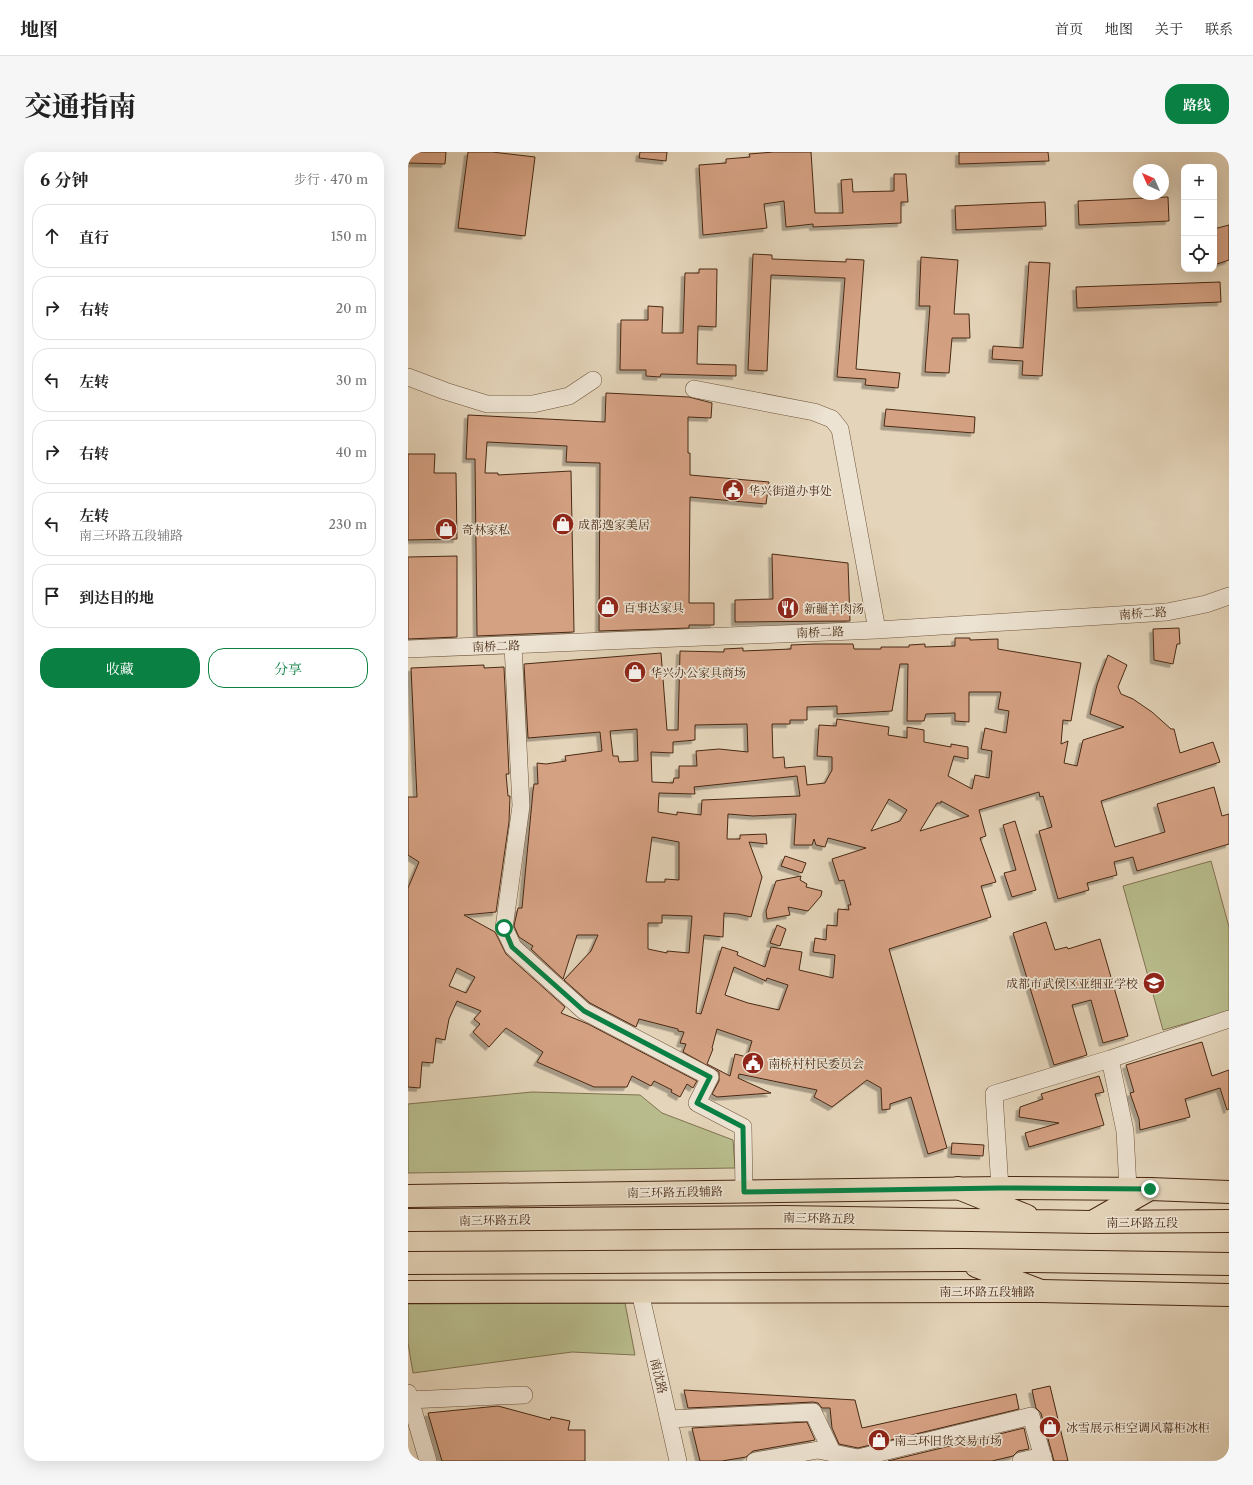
<!DOCTYPE html>
<html lang="zh">
<head>
<meta charset="utf-8">
<style>
	:root { --surface:#fff; --page:#f6f6f6; --text:#222; --muted:#767676; --line:#e0e0e0; --accent:#0b8043 }
	body { margin:0; font-family:"Libre Caslon Text","Noto Serif SC",serif; background:var(--page); color:var(--text) }
	.controls { position:absolute; right:12px; top:12px; display:grid; overflow:hidden; border-radius:8px; box-shadow:0 4px 16px #0002 }
	.controls button { width:36px; height:36px; display:grid; place-items:center; padding:0; border:0; border-bottom:1px solid var(--line); background:var(--surface); color:var(--text); font:20px sans-serif }
	.compass { position:absolute; left:725px; top:12px; width:36px; height:36px; border-radius:50%; background:var(--surface); box-shadow:0 4px 16px #0002; rotate:315deg }
	.stop { position:absolute; width:12px; height:12px; margin:-9px; border:3px solid #0b8043; border-radius:50%; background:#fff }
	.stop.end { background:#0b8043; border-color:#fff; box-shadow:0 1px 4px #0008 }
	.list { margin:0; padding:0; list-style:none }
	h2 { display:flex; justify-content:space-between; align-items:center; height:52px; margin:0; padding:0 16px; font-size:17px }
	h2 small { font-size:13px; font-weight:400; color:var(--muted) }
	.list li { display:grid; grid-template-columns:26px 1fr auto; gap:12px; align-items:center; box-sizing:border-box; height:64px; margin:0 8px 8px; padding:0 8px; border:1px solid var(--line); border-radius:16px }
	.list b { display:block; font-size:15px; white-space:nowrap }
	.list p { margin:0; font-size:13px; white-space:nowrap; color:var(--muted) }
	.list em { font-size:13px; font-style:normal; color:var(--muted) }
	.actions { display:flex; gap:8px; padding:12px 16px }
	.actions a { flex:1; padding:9px 0; border:1px solid var(--accent); border-radius:16px; text-align:center; font-size:14px; color:var(--accent) }
	.actions .main { background:var(--accent); color:#fff }
	.icon { flex:none; width:22px; height:22px; fill:none; stroke:currentColor; stroke-width:2; stroke-linecap:round; stroke-linejoin:round }
	.map { position:relative; flex:none; width:821px; height:1309px; overflow:hidden; border-radius:16px }
	header { display:flex; align-items:center; gap:24px; box-sizing:border-box; height:56px; padding:0 20px; background:var(--surface); border-bottom:1px solid var(--line) }
	header strong { font-size:19px }
	nav { display:flex; gap:22px; margin-inline-start:auto; font-size:14px }
	.intro { display:flex; align-items:center; justify-content:space-between; box-sizing:border-box; height:96px; padding:0 24px }
	h1 { margin:0; font-size:28px }
	.button { padding:10px 18px; border-radius:16px; background:var(--accent); color:#fff; font-size:14px; font-weight:700 }
	main { display:flex; gap:24px; padding:0 24px }
	aside { flex:1; background:var(--surface); border-radius:16px; box-shadow:0 4px 16px #0002 }
	.map>svg:first-child { display:block }
</style>
</head>
<body>
<header>
<strong>地图</strong>
<nav><a>首页</a><a>地图</a><a>关于</a><a>联系</a></nav>
</header>
<div class="intro"><h1>交通指南</h1><a class="button">路线</a></div>
<main>
<aside>
<h2>6 分钟<small>步行 · 470 m</small></h2>
<ul class="list">
<li><svg class="icon" aria-label="ahead" viewBox="0 0 24 24"><path d="M12 20V5M6 11l6-6 6 6"/></svg><div><b>直行</b></div><em>150 m</em></li>
<li><svg class="icon" aria-label="right" viewBox="0 0 24 24"><path d="M7 20v-9h11M14 6l5 5-5 5"/></svg><div><b>右转</b></div><em>20 m</em></li>
<li><svg class="icon" aria-label="left" viewBox="0 0 24 24"><path d="M17 20v-9H6M10 6l-5 5 5 5"/></svg><div><b>左转</b></div><em>30 m</em></li>
<li><svg class="icon" aria-label="right" viewBox="0 0 24 24"><path d="M7 20v-9h11M14 6l5 5-5 5"/></svg><div><b>右转</b></div><em>40 m</em></li>
<li><svg class="icon" aria-label="left" viewBox="0 0 24 24"><path d="M17 20v-9H6M10 6l-5 5 5 5"/></svg><div><b>左转</b><p>南三环路五段辅路</p></div><em>230 m</em></li>
<li><svg class="icon" aria-label="arrive" viewBox="0 0 24 24"><path d="M6 21V4h12l-3 4 3 4H6"/></svg><div><b>到达目的地</b></div></li>
</ul>
<div class="actions"><a class="main">收藏</a><a>分享</a></div>
</aside>
<div class="map">
<svg width="821" height="1309" viewBox="0 0 821 1309">
	<defs>
		<filter id="shadow"><feDropShadow dx="-3.5" dy="3.5" stdDeviation="0" flood-color="#0004"/></filter>
	</defs>
	<rect width="100%" height="100%" fill="#e4d4b9"/>
	<filter id="stains"><feTurbulence type="fractalNoise" baseFrequency=".005" numOctaves="4"/><feColorMatrix values="0 0 0 0 .2 0 0 0 0 .09 0 0 0 0 .02 0 0 0 .5 -.17"/></filter>
	<radialGradient id="worn" r=".72"><stop offset=".6" stop-color="#630" stop-opacity="0"/><stop offset="1" stop-color="#630" stop-opacity=".3"/></radialGradient>
	<path fill="#b8bc8c" stroke="#807250" d="M803 709 821 775V859L755 878 715 734Z
		M124 940 232 943 254 961 325 988 327 1016 0 1021V952Z
		M217 1151 227 1203 164 1200 5 1221 0 1191V1152Z"/>
	<path fill="#d5a183" stroke="#482913" fill-rule="evenodd" filter="url(#shadow)" d="M0 0H38L37 12 0 11Z
		M60 0H84L127 5 117 84 50 76Z
		M232 0H259L258 9 231 6Z
		M366 0H403L407 61H435L433 28 444 27 445 40 486 39V22H498L500 50H493V71L405 75V72L378 75 376 49 356 52 359 76 295 83 291 13 318 11V7L342 5 341 2Z
		M551 0H640L641 9 551 12Z
		M760 45 761 69 671 73 670 49Z
		M637 50 638 74 548 78 547 54Z
		M821 73V108L806 113V77Z
		M345 102 364 103V107L438 110V107L456 108 448 217 492 221 490 236 457 233 458 227 429 225 437 126 363 123 359 219 340 218Z
		M513 105 550 108 546 162H561L562 186H544L541 221 517 220 522 154H511Z
		M621 110 642 111 634 224 614 223 615 209 584 207 585 194 615 196Z
		M291 117H309L308 175 290 174 289 212 328 213V224L253 222 252 225 238 224V218H212L213 168H240V154L255 155 254 181H275L277 121H291Z
		M812 130 813 150 669 156 668 135Z
		M198 241 281 245 304 251 303 266 280 265V301H282V323L361 330 358 352 282 345 281 451H306V473H281V476L191 479 192 311 158 310 159 294 79 290 77 321H90V323L163 319 166 480 69 484 67 307H58L60 263 197 270Z
		M478 257 567 265 566 281 476 274Z
		M0 302H27L26 321H48L49 387 0 388Z
		M364 402 440 411 442 469 327 470V448L365 447Z
		M49 404V485L0 487V405Z
		M771 476 772 492H769L765 512 746 508 745 477Z
		M547 486H562V488L590 487V497L673 511 663 569 655 568 653 592 660 589 656 611 669 614 675 588 716 575 682 562 689 533 700 503 719 513 710 535 713 542 725 547 744 560 763 577H766L772 601 805 590 812 610 693 649 707 695 757 680 749 652 806 635 814 664 821 662V692L729 719 725 705 706 710 709 723 679 731 681 738 650 747 631 679 644 675 635 644 632 645 631 640 571 658 578 684 572 686 588 730 573 734 583 765 481 797 539 996 520 1002 503 945 482 952V957L474 958 473 936 459 928 424 955 406 945 409 938 331 922 330 926 363 941 309 945 304 942 311 929V920L275 900 278 892 272 891 276 880 270 879V877L231 867 228 875 182 851 156 828 183 799 190 783H169L155 827 123 797 125 794 111 785 106 774 110 756H114L125 639 126 632H130L129 611 138 612 158 609 157 604 194 599 192 580 120 586 116 512 253 501 259 578H270L272 499 316 500V497L335 496V499L383 497V493L407 492H445L446 497H473V495H501V493L517 492V495L547 494ZM492 512H500L499 569H516L518 562 547 561V569L561 570V540H593L590 557 601 559 598 581 577 576 573 597 584 599 581 626 567 623 564 637 540 624 546 604 560 607V595L543 592V595L516 590V578L499 575V586L480 583 481 575 429 567 428 574 411 573 409 604 424 605V618L417 631 399 633 397 614 377 616 376 605 365 606 364 572H382V568H399V555L429 554V562L484 559ZM339 572 340 600 311 597 288 599 289 614H271V626H266L265 631 244 630 243 600 265 601V590L287 588V573ZM229 577 230 609 211 610 210 604H205L202 579ZM389 624 392 644 294 648 293 663 269 660V663L250 660 251 641 287 642 286 635ZM481 647 499 658 492 669 463 679ZM533 649 561 664 512 679 529 651H533ZM320 662 345 664 388 662 386 693H404L406 687 408 693 417 695 420 686 458 696 424 707 431 729 436 728 443 753H440L441 758 430 757 429 774 419 773 418 788 407 786 405 800 427 803 425 826 391 818 394 800 363 795 357 815 329 803 330 800 314 795 293 862 288 861 296 783 315 785 316 761 330 762 343 765 354 725 341 690 359 692 358 682 332 683V687H319ZM244 685 271 690V728L257 727V730H238ZM254 763 284 764 281 801 259 799V801L240 797V771H254ZM326 815 358 829 359 826 380 833 371 858 340 851 317 843ZM309 877 344 889 339 905 327 902 322 924 299 912 305 897 304 896Z
		M76 513V516L96 515 101 622H98L100 644H102L101 670 88 760 56 763 87 780 98 802 157 855 153 861 180 872 289 929 285 936 279 932 272 945 263 940 264 938 246 929 243 934 224 924 219 935H186L129 910 135 900 98 876 81 895 65 880 72 872 66 867 73 859 49 849 41 867 37 888 28 886 25 911 14 910 12 936 0 935V736L11 710 0 703V645H9L3 516ZM49 816 67 825 58 841 41 834Z
		M607 669 628 738 604 745 596 721 608 718 595 673Z
		M377 704 398 711 394 721 373 714Z
		M393 724 392 728 399 732 398 735 414 739 413 744 400 759 380 755 382 763 359 767 358 759 368 729Z
		M638 770 647 798 659 795 660 797 692 787 720 884 695 891 683 848 664 853 679 903 646 913 605 781Z
		M369 773 378 777 372 794 362 791Z
		M794 890 804 924 821 918V957L819 958 812 936 777 947 782 965 732 978 731 967 722 941 726 940 718 913Z
		M691 924 696 940 687 942 696 973 621 995 617 981 651 971 611 965 612 955 635 947 633 942Z
		M544 991 576 993 575 1004 543 1002Z
		M642 1234 660 1309H646L633 1261 628 1256 624 1238Z
		M276 1238 447 1248 454 1276 608 1242 611 1257 450 1296 431 1292 424 1276 422 1256H414L410 1251 405 1250 280 1256Z
		M90 1254 142 1268 143 1265 162 1269 160 1278H177V1309H34L20 1261Z
		M399 1270 407 1288 345 1299 338 1305 314 1309H292L284 1276Z
		M616 1276 621 1297 610 1299 605 1304 584 1309H480Z"/>
	<g fill="none" stroke-linecap="round" stroke-linejoin="round">
		<g stroke="#6f543c" stroke-width="18">
			<path id="minor" d="M0 225 37 239 79 252H125L161 244 185 228
				M286 237 406 260 424 267 432 277 469 478
				M105 493 113 654 96 776 105 795 176 859 302 925 289 951 335 975 336 1040
				M0 497 469 478 759 460 798 452 821 444
				M592 1036 586 942 702 907
				M720 1037 717 979 702 907 821 867
				M232 1140 270 1309
				M0 1241 20 1309
				M0 1248 116 1243
				M261 1267 405 1260 424 1300
				M347 1309 410 1298 450 1306 623 1264 636 1309
				M613 1309 635 1304"/>
		</g>
		<g stroke="#482913" stroke-width="24">
			<path id="major" d="M0 1044 592 1036 742 1037 821 1040
				M0 1140 633 1139 821 1143"/>
		</g>
		<g stroke="#482913" stroke-width="24">
			<path id="highway" d="M550 1036 619 1064
				M0 1068 376 1065 684 1070 821 1069
				M686 1069 742 1037
				M0 1111 553 1108 821 1112
				M568 1114 633 1139"/>
		</g>
		<use href="#minor" stroke="#ede3d2" stroke-width="17"/>
		<use href="#major" stroke="#e4d4b9" stroke-width="22"/>
		<use href="#highway" stroke="#e4d4b9" stroke-width="22"/>
	</g>
	<g fill="none" stroke-linecap="round" stroke-linejoin="round">
		<path stroke="#0b8043" stroke-width="5" d="M96 776 104 795 176 859 302 925 289 951 335 975 336 1040 592 1036 742 1037"/>
	</g>
	<defs>
		<g id="civic-disc" transform="scale(1.15)"><circle r="9.5" fill="#8f2418" stroke="#ede3d2"/><path d="M-.6-6.5H3V-4.5H.6V-3L4-1V1h2V6H-6V1h2V-1L-.6-3ZM-1.2 2.5V6h2.4V2.5Z" fill="#fff"/></g>
		<g id="shop-disc" transform="scale(1.15)"><circle r="9.5" fill="#8f2418" stroke="#ede3d2"/><path d="M-5-2.5h2.3a2.7 3.5 0 0 1 5.4 0H5L5.5 6h-11ZM-1.5-2.5h3a1.5 2.3 0 0 0-3 0Z" fill="#fff"/></g>
		<g id="restaurant-disc" transform="scale(1.15)"><circle r="9.5" fill="#8f2418" stroke="#ede3d2"/><path d="M-5-6h1v4h1v-4h1v4h1v-4h1v5L-1.5 .5V6h-2V.5L-5-1ZM5-6V6H3V1.5H1.5Q1.5-4 5-6Z" fill="#fff"/></g>
		<g id="school-disc" transform="scale(1.15)"><circle r="9.5" fill="#8f2418" stroke="#ede3d2"/><path d="M0-5L7-2L0 1L-7-2ZM-4 1L0 2.5L4 1V4Q0 6-4 4Z" fill="#fff"/></g>
	</defs>
	<g fill-rule="evenodd">
		<use href="#civic-disc" x="325" y="338"/>
		<use href="#shop-disc" x="155" y="372"/>
		<use href="#shop-disc" x="38" y="377"/>
		<use href="#shop-disc" x="200" y="455"/>
		<use href="#restaurant-disc" x="380" y="456"/>
		<use href="#shop-disc" x="227" y="520"/>
		<use href="#school-disc" x="746" y="831"/>
		<use href="#civic-disc" x="345" y="911"/>
		<use href="#shop-disc" x="642" y="1275"/>
		<use href="#shop-disc" x="471" y="1288"/>
	</g>
	<g text-anchor="middle" dominant-baseline="central" stroke-width="3.5" stroke-linejoin="round" paint-order="stroke">
		<g font-size="12" fill="#482913" stroke="#ede3d2" text-anchor="start">
			<text x="340" y="338">华兴街道办事处</text>
			<text x="170" y="372">成都逸家美居</text>
			<text x="54" y="377">奇林家私</text>
			<text x="216" y="455">百事达家具</text>
			<text x="396" y="456">新疆羊肉汤</text>
			<text x="242" y="520">华兴办公家具商场</text>
			<text x="730" y="831" text-anchor="end">成都市武侯区亚细亚学校</text>
			<text x="360" y="911">南桥村村民委员会</text>
			<text x="658" y="1275">冰雪展示柜空调风幕柜冰柜</text>
			<text x="486" y="1288">南三环旧货交易市场</text>
		</g>
		<g font-size="12" fill="#482913" stroke="#ede3d2">
			<text transform="translate(735 461) rotate(-4)">南桥二路</text>
			<text transform="translate(412 480) rotate(-2)">南桥二路</text>
			<text transform="translate(88 494) rotate(-2)">南桥二路</text>
			<text transform="translate(267 1040) rotate(-1)">南三环路五段辅路</text>
			<text transform="translate(411 1066) rotate(1)">南三环路五段</text>
			<text transform="translate(87 1068) rotate(-1)">南三环路五段</text>
			<text x="734" y="1070">南三环路五段</text>
			<text x="579" y="1139">南三环路五段辅路</text>
			<text transform="translate(251 1224) rotate(77)">南沈路</text>
		</g>
	</g>
	<rect width="100%" height="100%" filter="url(#stains)"/>
	<rect width="100%" height="100%" fill="url(#worn)"/>
</svg>
<div class="controls">
<button>+</button>
<button>−</button>
<button><svg class="icon" aria-label="locate" viewBox="0 0 24 24"><circle cx="12" cy="12" r="6"/><path d="M12 2v4M12 18v4M2 12h4M18 12h4"/></svg></button>
</div>
<svg class="compass" viewBox="-18 -18 36 36"><path d="M0-13l5 13h-10z" fill="#e53935"/><path d="M0 13l5-13h-10z" fill="#767676"/></svg>
<div class="stop" style="left:96px;top:776px"></div>
<div class="stop end" style="left:742px;top:1037px"></div>
</div>
</main>
</body>
</html>
